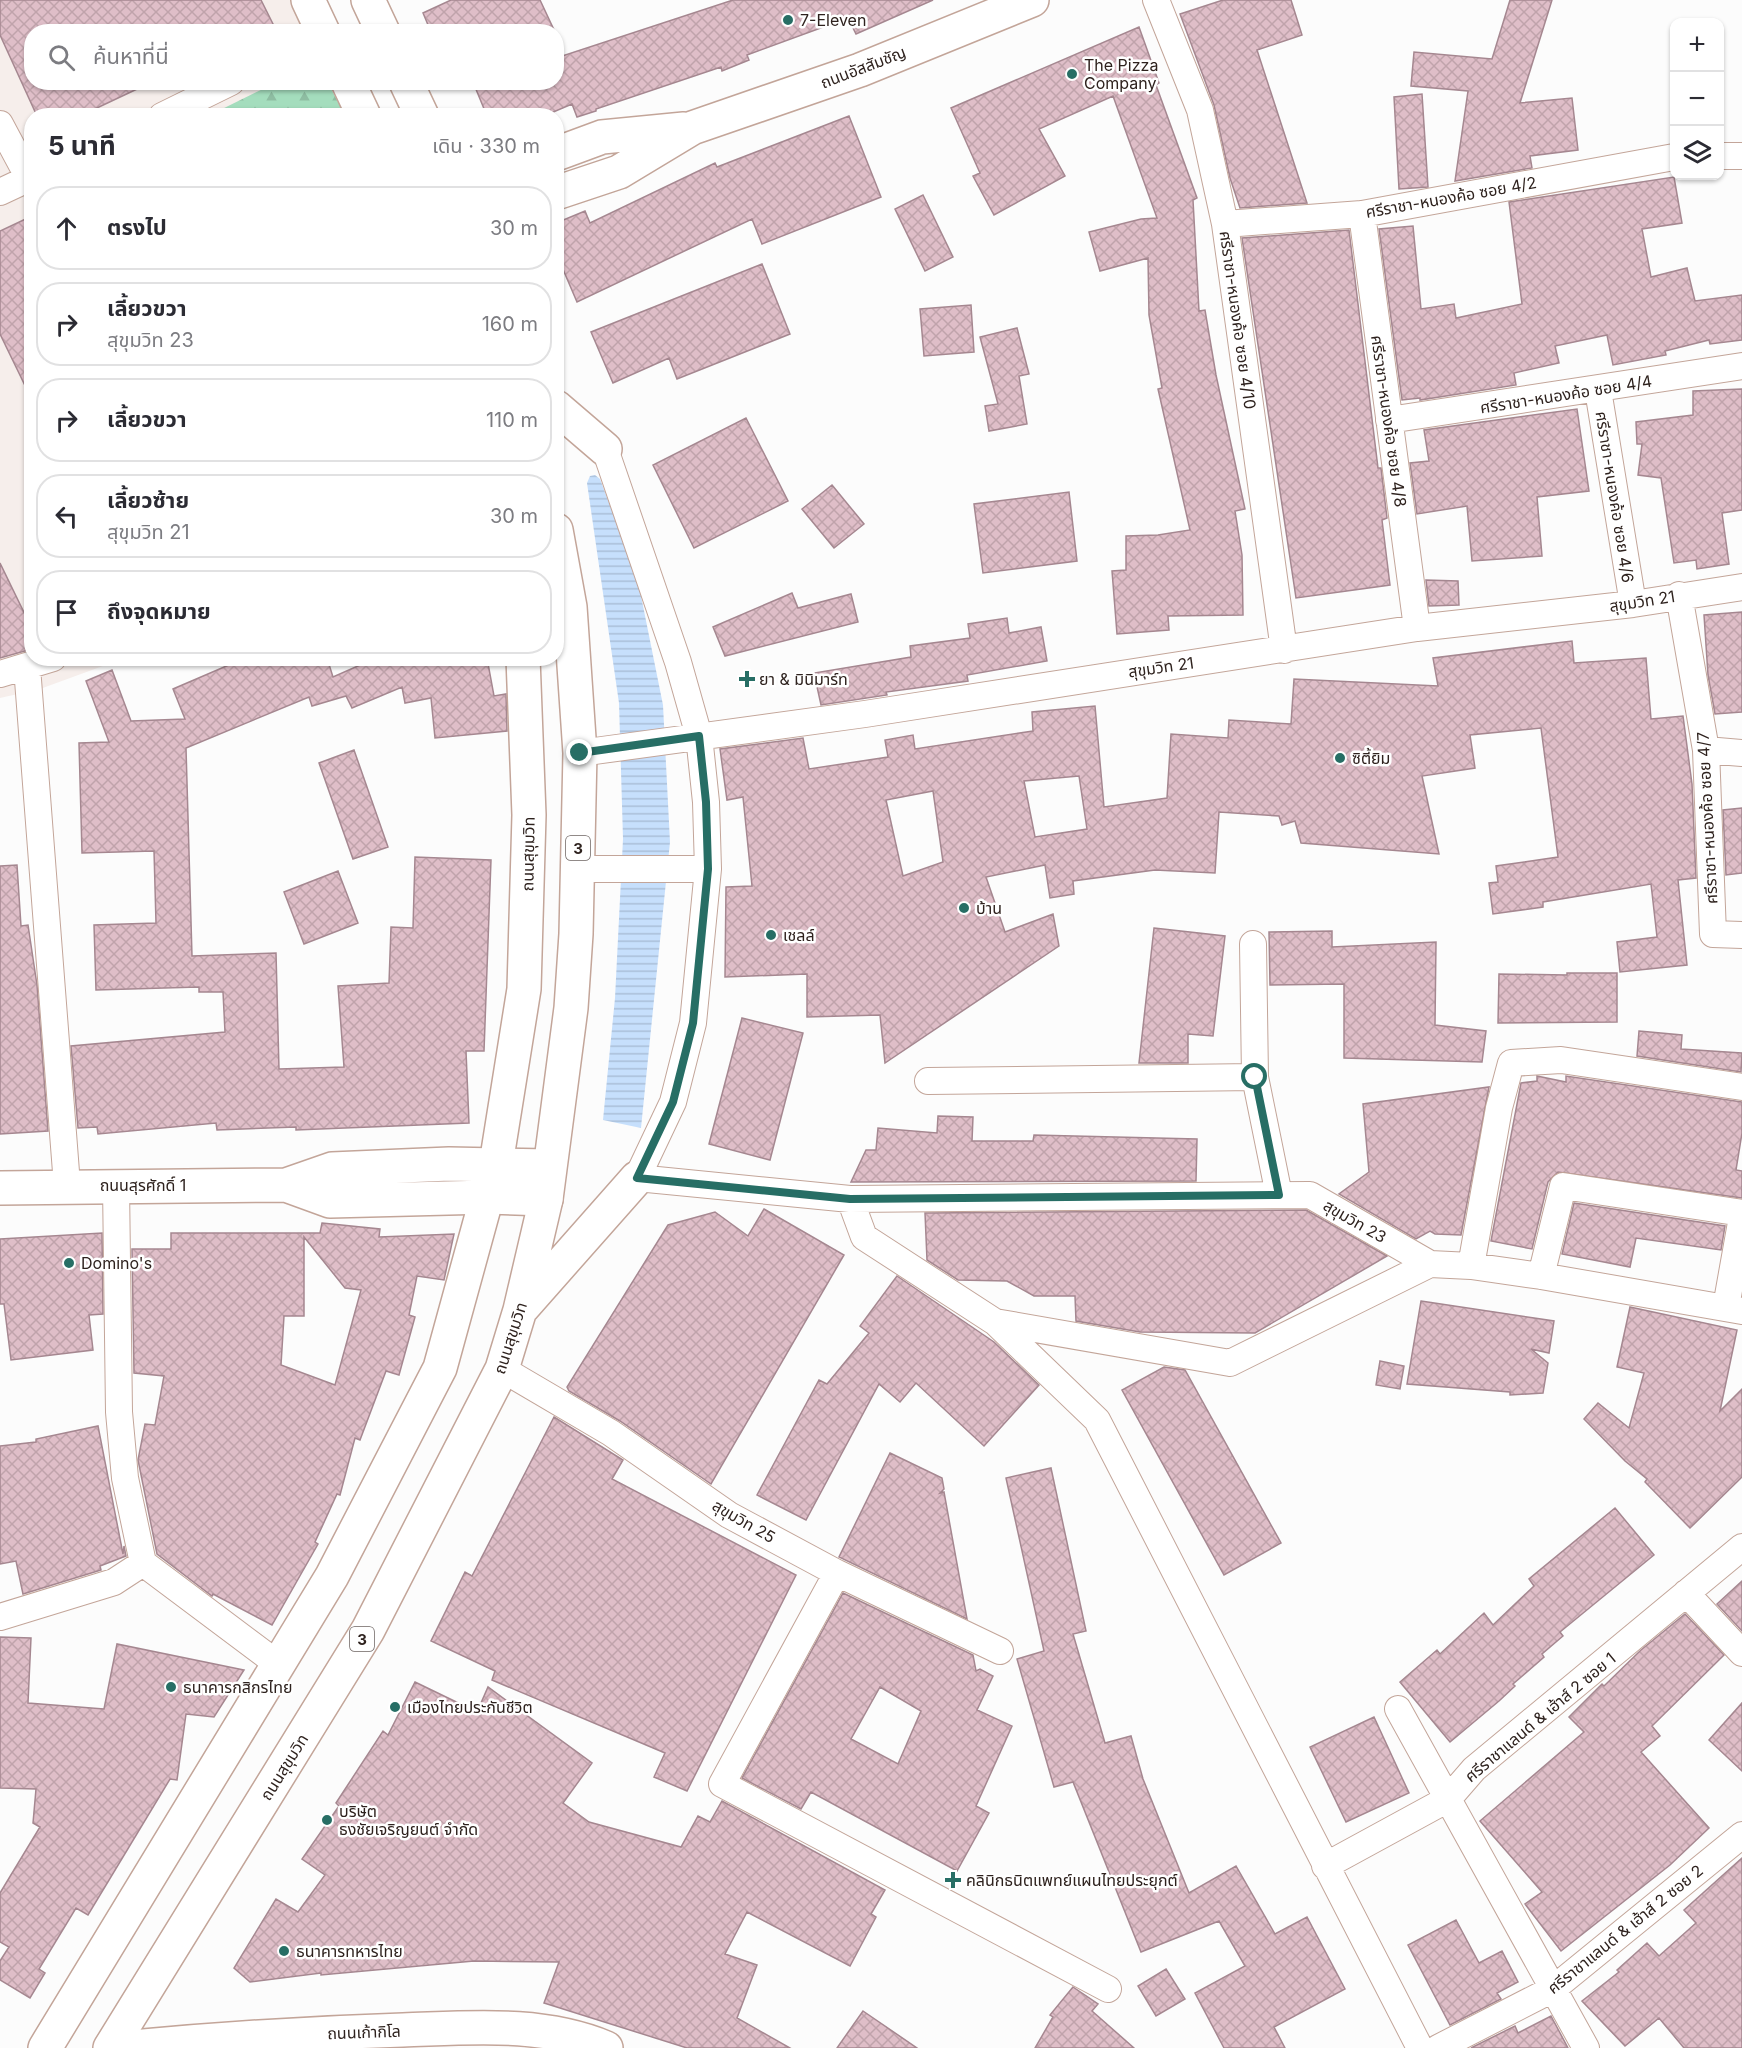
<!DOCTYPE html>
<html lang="th">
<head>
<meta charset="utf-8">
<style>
	:root { --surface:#fff; --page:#f7f7f7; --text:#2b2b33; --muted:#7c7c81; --line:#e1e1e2 }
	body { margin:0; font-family:Inter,"Noto Sans Thai",sans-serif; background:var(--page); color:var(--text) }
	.controls { position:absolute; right:18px; top:18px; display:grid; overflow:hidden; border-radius:12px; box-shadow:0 2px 4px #0004 }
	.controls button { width:54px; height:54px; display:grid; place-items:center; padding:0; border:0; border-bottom:2px solid var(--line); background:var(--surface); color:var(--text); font:30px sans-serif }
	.stop { position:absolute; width:18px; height:18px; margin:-14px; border:4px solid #276e65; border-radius:50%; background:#fff }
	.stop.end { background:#276e65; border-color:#fff; box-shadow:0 2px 6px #0008 }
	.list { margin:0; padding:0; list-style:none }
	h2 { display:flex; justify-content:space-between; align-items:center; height:78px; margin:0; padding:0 24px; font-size:26px }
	h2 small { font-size:20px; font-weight:400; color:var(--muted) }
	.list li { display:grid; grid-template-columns:39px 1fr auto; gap:18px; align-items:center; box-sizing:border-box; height:84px; margin:0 12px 12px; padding:0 12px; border:2px solid var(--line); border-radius:24px }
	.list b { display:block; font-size:22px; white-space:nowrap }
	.list p { margin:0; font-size:20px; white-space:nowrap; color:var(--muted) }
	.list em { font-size:20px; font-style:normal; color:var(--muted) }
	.icon { flex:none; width:33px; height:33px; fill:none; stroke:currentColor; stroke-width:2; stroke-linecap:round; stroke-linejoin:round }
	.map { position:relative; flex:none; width:1742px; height:2048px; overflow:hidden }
	.search { position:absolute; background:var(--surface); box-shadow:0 2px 4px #0004; left:24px; top:24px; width:540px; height:66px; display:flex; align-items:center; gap:15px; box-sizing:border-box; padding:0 21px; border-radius:24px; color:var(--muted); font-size:22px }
	.panel { position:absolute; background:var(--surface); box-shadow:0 2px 4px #0004; left:24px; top:108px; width:540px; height:558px; border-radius:24px }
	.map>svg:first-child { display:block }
</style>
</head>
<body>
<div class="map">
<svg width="1742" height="2048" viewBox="0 0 1742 2048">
	<defs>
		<pattern id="forest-firs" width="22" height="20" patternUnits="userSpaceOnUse" patternTransform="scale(1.5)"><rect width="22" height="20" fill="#a4ddbd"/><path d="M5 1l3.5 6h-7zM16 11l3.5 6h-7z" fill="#8ebda2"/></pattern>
		<pattern id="water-rules" width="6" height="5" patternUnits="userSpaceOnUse" patternTransform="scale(1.5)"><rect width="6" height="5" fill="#c6dffc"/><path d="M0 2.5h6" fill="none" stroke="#aabfd8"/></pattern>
		<pattern id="building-cross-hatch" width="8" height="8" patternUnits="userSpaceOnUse" patternTransform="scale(1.5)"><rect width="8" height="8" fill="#dfbec8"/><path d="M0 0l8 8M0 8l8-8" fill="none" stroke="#c0a3ab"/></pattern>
	</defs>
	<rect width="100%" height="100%" fill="#fcfcfc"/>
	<path fill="#f6eeeb" d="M0 0H302L317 31 32 32V82L342 83 358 115 32 116V658L122 659 40 689 0 698Z"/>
	<path fill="url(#forest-firs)" d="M275 83H328L345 115H210Z"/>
	<path fill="url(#water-rules)" d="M595 475 600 479 637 576 663 705 670 842 641 1128 603 1120 615 998 623 839 619 703 587 483 590 476Z"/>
	<path fill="url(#building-cross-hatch)" stroke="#a58790" stroke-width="1.5" fill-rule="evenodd" d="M0 0H261L277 32H32V82H152L80 116H37L0 35Z
		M451 0H540L555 32H431L423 13Z
		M733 0H933L856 34 848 18 747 55 749 60 722 71 721 67 596 109V111L577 117 572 104 544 116H487L473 82H556V58Z
		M1223 0H1291L1302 35 1257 50 1307 203 1240 208 1230 178 1214 105 1180 14Z
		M1510 0H1552L1520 103 1572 98 1578 150 1530 156 1532 168 1455 181 1468 91 1411 86 1414 52 1492 59Z
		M1139 27 1159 83 1156 85 1197 198 1193 200 1199 311 1205 310 1216 375 1245 509 1235 511 1242 555 1243 615 1168 616 1169 630 1117 634 1112 571 1126 570V536L1158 535 1190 530 1158 389 1162 388 1149 315 1148 258 1100 271 1089 232 1141 219 1157 218 1113 96 1039 129 1065 176 994 215 973 176 980 173 951 108Z
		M1422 94 1428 187 1399 189 1394 97Z
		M849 116 881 197 762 244 752 219 577 302 556 253V223L585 211 590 223 715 163 717 167Z
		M1674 177 1682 223 1642 229 1651 277 1687 268 1695 301 1742 295V340L1710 344 1709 340 1665 351 1666 355 1613 365 1607 335 1555 346 1559 363 1514 373 1516 385 1420 400V398L1402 400 1379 229 1413 226 1421 309 1454 304 1456 318 1522 304 1509 202Z
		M923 195 953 257 925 271 895 209Z
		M32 216V400L0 334V231Z
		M1349 230 1378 468H1381L1387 518 1382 520 1390 585 1296 598 1242 238Z
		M762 264 790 334 677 379 669 358 613 383 591 332Z
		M971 305 974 352 924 356 920 309Z
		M1017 328 1029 374 1019 376 1027 424 989 431 985 406 998 404 980 337Z
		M1742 389V510L1722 513 1729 564 1697 569 1696 560 1674 563 1661 478 1638 475 1642 444H1637L1636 422 1693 415V391Z
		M1577 409 1589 491 1537 497 1542 556 1472 561 1467 506 1417 514 1410 463 1429 461 1424 430Z
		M746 418 788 501 694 548 653 465Z
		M832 485 864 524 834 548 802 509Z
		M1069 492 1077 561 983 573 974 504Z
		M0 563 32 629V649L0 658Z
		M1426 580 1458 581 1459 605 1429 606Z
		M792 593 798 608 851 594 858 622 725 656 713 627Z
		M1742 612V712L1715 714 1708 675 1704 615Z
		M1007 618 1009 633 1041 627 1047 661 967 675 968 681 886 692 887 695 821 705 814 673 911 657 910 646 970 638 968 624Z
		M1572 641 1574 663 1646 658 1651 719 1683 716 1692 784 1696 878 1678 880 1687 965 1620 972 1617 942 1657 937 1651 884 1543 902V907L1493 914 1489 883 1498 882 1496 866 1558 857 1541 728 1470 735 1475 768 1422 776 1439 854 1301 843 1295 821 1282 825 1279 816 1219 812 1215 873 1155 870 1073 881 1074 894 1050 898 1045 865 986 877 1005 932 1053 914 1059 946 885 1063 880 1015 807 1017V974L725 977 726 887 752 886 743 797 727 800 720 749 803 738 809 769 888 757 885 740 913 735 915 749 1033 731 1032 712 1095 706 1104 807 1167 798 1171 734 1228 738 1229 720 1291 724 1294 679 1438 686 1433 658ZM1079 776 1087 829 1035 837 1024 781ZM933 791 943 862 903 876 886 800Z
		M245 658H327L333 677 376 658H487L494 696 506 694 507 731 435 738 431 698 405 703 402 687 352 708 346 696 312 706 309 697 186 748 192 956 276 953 279 1069 344 1067 338 986 389 983 391 927 413 928 415 857 491 860 484 1051H466L469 1123 296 1130V1127L217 1130 216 1123 98 1134 97 1127 78 1128 71 1046 225 1032 223 992H199V987L96 990 94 925 156 923 154 851 82 853 79 743 109 742 86 681 112 670 131 721 185 719 173 689Z
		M354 750 388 847 353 859 319 763Z
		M1742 808V873L1726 875 1723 810Z
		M17 865 21 926 28 925 37 985 48 1131 0 1134V866Z
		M338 871 358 923 304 944 284 892Z
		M1154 928 1225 936 1213 1036 1188 1034V1063H1139Z
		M1332 931V947L1436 942 1435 1025 1486 1031 1482 1062 1344 1058V984L1270 985 1269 932Z
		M1567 973H1617V1022L1498 1023 1499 974 1567 975Z
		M742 1018 803 1033 770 1160 709 1144Z
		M1639 1031 1682 1035 1681 1049 1742 1053 1741 1072 1637 1056Z
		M1537 1076 1566 1082V1076L1742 1102V1133L1736 1170 1742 1171V1198L1558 1172 1548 1182 1532 1249 1491 1241 1521 1083 1537 1081Z
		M1489 1087 1461 1235 1435 1234 1430 1231 1416 1239 1339 1194 1369 1172 1363 1104Z
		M938 1116 973 1117 972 1141H1033L1034 1135 1197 1139 1196 1181 851 1182 866 1150H876L878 1128 937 1133Z
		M1574 1203 1725 1226 1721 1250 1636 1238 1630 1267 1562 1254Z
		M764 1209 844 1255 711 1484 620 1421 569 1391 567 1387 668 1225 715 1212 748 1236Z
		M1306 1210 1387 1256 1255 1333 1140 1332 1076 1321 1075 1296H1034L1007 1281 958 1280 927 1260 925 1213Z
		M322 1223 380 1229 379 1237 454 1234 444 1280 417 1276 409 1315 415 1317 399 1375 386 1371 360 1440 355 1438 340 1495 337 1494 315 1542 318 1544 272 1625 213 1594 212 1596 157 1554 138 1460 145 1424 155 1425 164 1376 134 1373 132 1249H171V1233H320ZM304 1237 345 1288 361 1290 335 1385 281 1365 284 1316H304Z
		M102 1233 103 1314 89 1315 93 1350 11 1360 4 1304H0V1239Z
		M897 1276 994 1342 1039 1385 984 1446 916 1383 900 1402 879 1384 806 1520 757 1495 819 1380 827 1384 869 1333 860 1326Z
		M1421 1301 1554 1321 1549 1353 1531 1349 1548 1363 1543 1393 1510 1395V1392L1407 1384Z
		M1630 1307 1737 1330 1720 1411 1742 1389V1477L1690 1528 1645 1482 1647 1479 1625 1461 1584 1419 1598 1403 1629 1428 1644 1373 1617 1367Z
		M1380 1361 1404 1366 1400 1389 1376 1385Z
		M1164 1367 1185 1370 1281 1543 1224 1575 1122 1390Z
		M554 1417 623 1460 612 1479 796 1575 687 1791 654 1777 665 1753 492 1680 495 1671 431 1641 465 1572 472 1576Z
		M98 1426 123 1554 124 1546 126 1556 100 1566 101 1570 23 1594 16 1561 0 1564V1446L36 1442V1439Z
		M890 1453 942 1478 944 1489 940 1493 944 1492 967 1619 839 1557Z
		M1051 1468 1086 1631 1073 1634 1105 1743 1131 1736 1143 1779 1189 1893 1236 1866 1275 1934 1307 1917 1345 1989 1274 2027 1285 2048H1224L1195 1993 1245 1966 1219 1921 1141 1952 1073 1782 1054 1787 1017 1659 1044 1651 1006 1478Z
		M1615 1508 1654 1555 1560 1632 1563 1636 1542 1654 1544 1657 1513 1684 1515 1686 1499 1701 1450 1742 1400 1682 1437 1650 1440 1654 1484 1613 1493 1625 1534 1586 1529 1579Z
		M1742 1581V1631L1717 1604Z
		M843 1593 973 1655 976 1671 980 1669 993 1676 977 1710 1012 1726 976 1806 989 1813 957 1871 811 1792 801 1809 742 1778ZM880 1687 921 1711 898 1764 851 1739Z
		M1685 1614 1724 1655 1652 1726 1660 1736 1641 1752 1709 1828 1670 1865 1561 1951 1525 1904 1542 1892 1480 1821 1584 1732 1569 1717 1602 1684 1604 1686 1641 1650Z
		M0 1637 31 1638 28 1703 104 1709 117 1644 244 1670 214 1717 186 1714 177 1780 170 1779 88 1915 76 1908 39 1969 45 1973 30 1998 0 1980V1961L9 1947 0 1942V1893L40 1827 33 1823 36 1789 0 1788Z
		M415 1682 477 1712 488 1687 592 1763 563 1803 589 1822 681 1847 698 1816 710 1822 722 1801 885 1890 871 1914 876 1917 850 1966 747 1912 725 1954 757 1965 737 2018 790 2048H687L544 2003 559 1962 474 1961 321 1975V1973L250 1982 234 1968 276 1899 298 1912 325 1875 302 1859 339 1806 336 1803 383 1731 388 1735Z
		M1742 1703V1771L1709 1740Z
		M1374 1717 1409 1793 1346 1822 1310 1747Z
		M1742 1858V2048H1684L1659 2018 1625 2046 1582 2001 1619 1972 1617 1970 1647 1943 1659 1956 1696 1923 1684 1910Z
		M1456 1920 1479 1963 1502 1951 1518 1982 1497 1993 1501 1999 1450 2025 1408 1945Z
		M1166 1969 1185 1999 1156 2016 1138 1986Z
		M1073 1987 1098 2004 1092 2011 1134 2048H1035L1053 2017 1050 2015Z
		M863 2011 917 2048H837Z
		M1551 2016 1568 2048H1471L1515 2026 1518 2033Z"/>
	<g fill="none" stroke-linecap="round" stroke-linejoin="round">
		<g stroke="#c3a599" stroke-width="28">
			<path id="street" d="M1156 0 1200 110 1225 224 1284 650
				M162 116 231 82
				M0 124 32 184
				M1720 156H1742
				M0 192 32 177
				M1362 214 1417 628
				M1225 224 1362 214 1674 157
				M1598 390 1633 604
				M1389 420 1742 366
				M605 449 678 662 699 736 706 802 708 869 693 1023 673 1102 637 1178 850 1199 1310 1195 1430 1264 1471 1266 1541 1276 1742 1311
				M1679 595 1706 750 1713 934 1742 935
				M27 667 67 1185
				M0 674 53 658
				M1706 750 1742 753
				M580 753 865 714 1417 628 1633 604 1742 587
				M578 869H708
				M1253 944 1255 1077 1279 1195
				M928 1081 1255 1077
				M850 1199 864 1237 995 1322 1097 1420 1420 2048
				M1471 1266 1499 1108 1511 1063 1561 1060 1742 1087
				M1541 1276 1563 1186 1742 1213
				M1726 1307 1742 1217
				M995 1322 1230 1363 1430 1264
				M502 1369 611 1433 729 1515 837 1573 1000 1651
				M143 1563 279 1665
				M837 1573 722 1784 1108 1989
				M1686 1593 1742 1653
				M0 1617 114 1582 143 1563 125 1478 119 1412 116 1185
				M1398 1709 1586 2048
				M1325 1866 1448 1799 1474 1769 1742 1547
				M1438 2048 1553 1989 1742 1835"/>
		</g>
		<g stroke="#c3a599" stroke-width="36">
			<path id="secondary" d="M556 154 602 137 684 129
				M556 193 619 172 692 128 860 70 1032 0
				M286 1185 330 1201 488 1197 546 1199
				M0 1188 286 1185 332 1169 449 1164 549 1166
				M121 2048C215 2039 309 2033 403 2030 470 2028 542 2021 606 2048"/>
		</g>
		<g stroke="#c3a599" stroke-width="36">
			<path id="highway" d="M308 0 323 32
				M368 0 383 32
				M348 82 364 116
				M406 82 422 116
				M556 407 605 449
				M523 1307 637 1178
				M45 2048 332 1576 440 1368 496 1164 524 989 529 815 523 658
				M110 2048 368 1630 502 1369 520 1310 546 1199 571 1008 576 934 580 753 570 607 556 530"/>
		</g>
		<use href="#street" stroke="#fff" stroke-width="26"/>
		<use href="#secondary" stroke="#fff" stroke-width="33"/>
		<use href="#highway" stroke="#fff" stroke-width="33"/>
	</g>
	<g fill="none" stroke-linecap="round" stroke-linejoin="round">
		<path stroke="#276e65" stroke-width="8" d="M580 753 699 736 706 802 708 869 693 1023 673 1102 637 1178 850 1199 1279 1195 1255 1077"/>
	</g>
	<g fill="#276e65" stroke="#fff" stroke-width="2">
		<circle cx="788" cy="20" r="6"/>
		<circle cx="1072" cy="74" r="6"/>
		<path d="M744 670h6v6h6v6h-6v6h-6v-6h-6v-6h6z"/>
		<circle cx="1340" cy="758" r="6"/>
		<circle cx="964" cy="908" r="6"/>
		<circle cx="771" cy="935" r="6"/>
		<circle cx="69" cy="1263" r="6"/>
		<circle cx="171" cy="1687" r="6"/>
		<circle cx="395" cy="1707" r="6"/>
		<circle cx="327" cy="1820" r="6"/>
		<path d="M950 1871h6v6h6v6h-6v6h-6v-6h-6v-6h6z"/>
		<circle cx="284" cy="1951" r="6"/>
	</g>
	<g text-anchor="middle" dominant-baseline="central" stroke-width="5" stroke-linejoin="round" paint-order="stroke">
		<g fill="#fff" stroke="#6d6462" stroke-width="1.5">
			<rect x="566" y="836" width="24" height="24" rx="4.5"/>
			<rect x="350" y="1627" width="24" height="24" rx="4.5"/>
		</g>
		<g font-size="15" font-weight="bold" fill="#2e221e">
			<text x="578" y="848">3</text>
			<text x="362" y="1639">3</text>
		</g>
		<g font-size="16" fill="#2e221e" stroke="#fff" text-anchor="start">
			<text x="800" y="20">7-Eleven</text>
			<text x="1084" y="65">The Pizza<tspan x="1084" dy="18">Company</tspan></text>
			<text x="759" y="679">ยา &amp; มินิมาร์ท</text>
			<text x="1352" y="758">ซิตี้ยิม</text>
			<text x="976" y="908">บ้าน</text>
			<text x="783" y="935">เชลล์</text>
			<text x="81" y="1263">Domino's</text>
			<text x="183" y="1687">ธนาคารกสิกรไทย</text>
			<text x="407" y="1707">เมืองไทยประกันชีวิต</text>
			<text x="339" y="1811">บริษัต<tspan x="339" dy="18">ธงชัยเจริญยนต์ จำกัด</tspan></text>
			<text x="966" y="1880">คลินิกธนิตแพทย์แผนไทยประยุกต์</text>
			<text x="296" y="1951">ธนาคารทหารไทย</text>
		</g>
		<g font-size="16" fill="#2e221e" stroke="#fff">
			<text transform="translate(863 67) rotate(-21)">ถนนอัสสัมชัญ</text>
			<text transform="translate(1451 197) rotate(-10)">ศรีราชา-หนองค้อ ซอย 4/2</text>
			<text transform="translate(1238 320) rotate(82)">ศรีราชา-หนองค้อ ซอย 4/10</text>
			<text transform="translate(1566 394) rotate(-9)">ศรีราชา-หนองค้อ ซอย 4/4</text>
			<text transform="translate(1389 421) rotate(82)">ศรีราชา-หนองค้อ ซอย 4/8</text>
			<text transform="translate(1615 497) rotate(81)">ศรีราชา-หนองค้อ ซอย 4/6</text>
			<text transform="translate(1642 601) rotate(-9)">สุขุมวิท 21</text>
			<text transform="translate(1161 667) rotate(-8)">สุขุมวิท 21</text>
			<text transform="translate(1707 818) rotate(-93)">ศรีราชา-หนองค้อ ซอย 4/7</text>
			<text transform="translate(528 854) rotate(-89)">ถนนสุขุมวิท</text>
			<text x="143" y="1185">ถนนสุรศักดิ์ 1</text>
			<text transform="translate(1355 1221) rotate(30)">สุขุมวิท 23</text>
			<text transform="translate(510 1338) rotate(-72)">ถนนสุขุมวิท</text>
			<text transform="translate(744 1521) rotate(30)">สุขุมวิท 25</text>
			<text transform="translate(1540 1717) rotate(-40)">ศรีราชาแลนด์ &amp; เฮ้าส์ 2 ซอย 1</text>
			<text transform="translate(284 1767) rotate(-58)">ถนนสุขุมวิท</text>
			<text transform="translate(1625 1929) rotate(-39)">ศรีราชาแลนด์ &amp; เฮ้าส์ 2 ซอย 2</text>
			<text transform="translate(364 2032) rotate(-2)">ถนนเก้ากิโล</text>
		</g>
	</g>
</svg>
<div class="controls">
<button>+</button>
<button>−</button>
<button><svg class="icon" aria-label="layers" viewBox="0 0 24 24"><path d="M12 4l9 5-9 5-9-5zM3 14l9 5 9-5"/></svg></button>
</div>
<div class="stop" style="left:1255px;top:1077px"></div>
<div class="stop end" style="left:580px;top:753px"></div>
<div class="search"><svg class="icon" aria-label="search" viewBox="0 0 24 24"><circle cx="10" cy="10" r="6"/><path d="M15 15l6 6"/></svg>ค้นหาที่นี่</div>
<section class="panel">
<h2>5 นาที<small>เดิน · 330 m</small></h2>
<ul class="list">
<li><svg class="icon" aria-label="ahead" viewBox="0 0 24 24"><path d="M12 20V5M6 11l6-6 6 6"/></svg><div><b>ตรงไป</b></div><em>30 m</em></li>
<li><svg class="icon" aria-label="right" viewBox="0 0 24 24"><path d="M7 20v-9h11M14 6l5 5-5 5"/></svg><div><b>เลี้ยวขวา</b><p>สุขุมวิท 23</p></div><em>160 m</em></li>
<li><svg class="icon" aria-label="right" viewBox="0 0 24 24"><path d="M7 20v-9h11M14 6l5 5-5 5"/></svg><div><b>เลี้ยวขวา</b></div><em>110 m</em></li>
<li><svg class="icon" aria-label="left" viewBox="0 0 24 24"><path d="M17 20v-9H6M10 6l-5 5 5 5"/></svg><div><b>เลี้ยวซ้าย</b><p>สุขุมวิท 21</p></div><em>30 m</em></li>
<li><svg class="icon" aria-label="arrive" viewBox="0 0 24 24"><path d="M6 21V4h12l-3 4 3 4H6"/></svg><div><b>ถึงจุดหมาย</b></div></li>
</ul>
</section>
</div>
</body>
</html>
